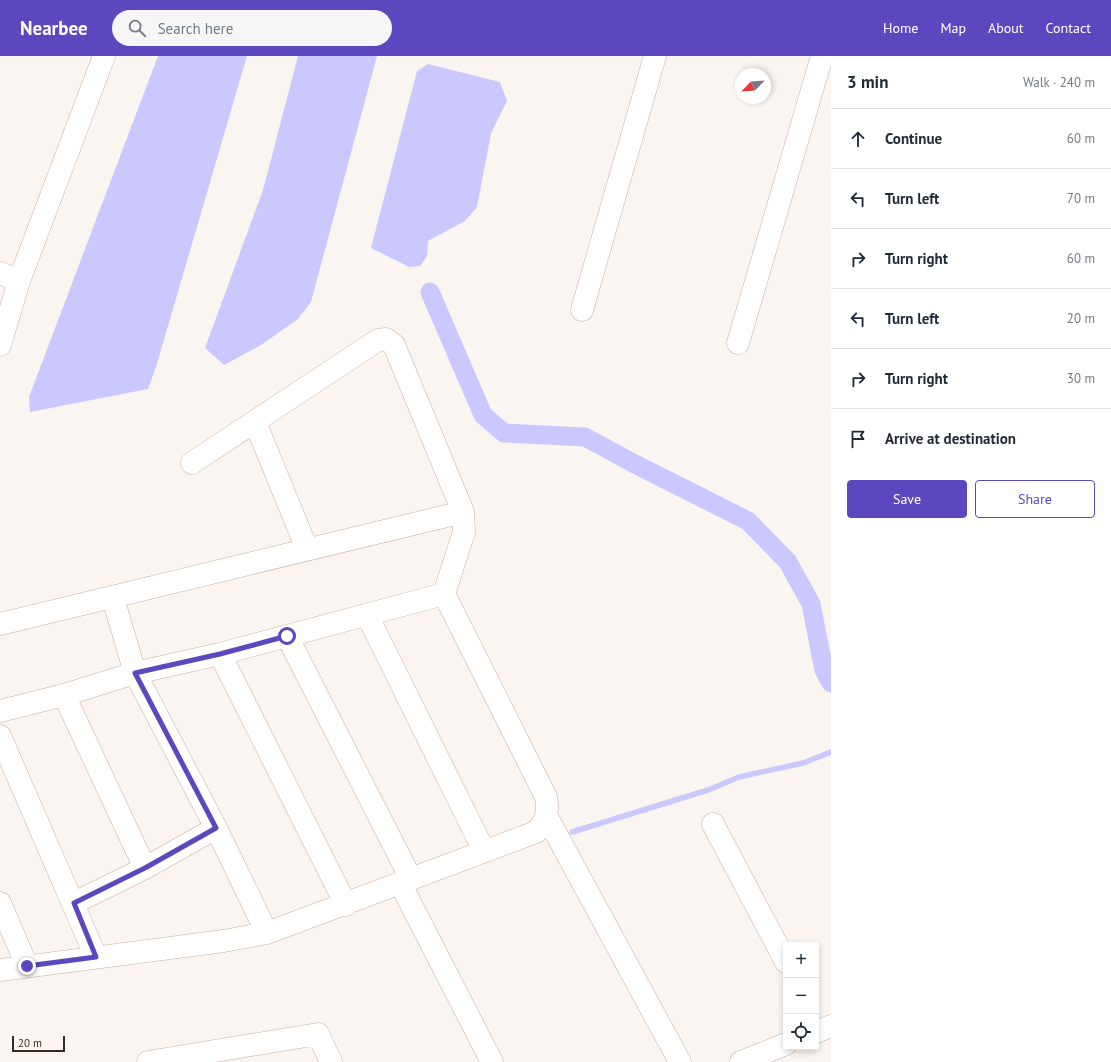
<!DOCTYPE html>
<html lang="en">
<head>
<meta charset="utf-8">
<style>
	:root { --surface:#fff; --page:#f6f6f7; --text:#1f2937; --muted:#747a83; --line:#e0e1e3; --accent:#5c47bf }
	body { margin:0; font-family:"PT Sans",sans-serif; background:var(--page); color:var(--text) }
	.controls { position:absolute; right:12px; bottom:12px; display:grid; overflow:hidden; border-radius:4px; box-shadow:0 2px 6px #0003 }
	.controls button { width:36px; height:36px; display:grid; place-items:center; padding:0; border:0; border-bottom:1px solid var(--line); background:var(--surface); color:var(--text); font:20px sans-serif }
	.compass { position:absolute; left:735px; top:12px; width:36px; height:36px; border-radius:50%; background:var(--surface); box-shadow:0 2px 6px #0003; rotate:245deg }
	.scale { position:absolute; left:12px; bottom:10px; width:53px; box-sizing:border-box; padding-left:4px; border:2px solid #342922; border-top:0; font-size:11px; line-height:14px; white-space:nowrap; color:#342922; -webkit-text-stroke:3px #fbf5f1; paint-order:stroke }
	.stop { position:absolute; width:12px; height:12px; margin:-9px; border:3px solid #5c47bf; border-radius:50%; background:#fff }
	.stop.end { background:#5c47bf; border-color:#fff; box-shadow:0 1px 4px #0008 }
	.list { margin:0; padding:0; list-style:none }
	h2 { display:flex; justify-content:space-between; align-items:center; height:52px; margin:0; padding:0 16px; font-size:17px }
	h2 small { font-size:13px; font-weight:400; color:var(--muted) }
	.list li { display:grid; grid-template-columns:26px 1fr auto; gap:12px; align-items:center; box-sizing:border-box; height:60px; padding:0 16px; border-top:1px solid var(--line) }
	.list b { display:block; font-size:15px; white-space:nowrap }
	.list em { font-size:13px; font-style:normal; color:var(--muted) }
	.actions { display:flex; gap:8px; padding:12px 16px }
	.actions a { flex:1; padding:9px 0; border:1px solid var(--accent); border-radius:4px; text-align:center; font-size:14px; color:var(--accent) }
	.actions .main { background:var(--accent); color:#fff }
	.icon { flex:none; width:22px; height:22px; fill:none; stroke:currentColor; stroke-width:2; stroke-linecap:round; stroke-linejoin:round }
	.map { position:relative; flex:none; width:831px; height:1006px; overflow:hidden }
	header { display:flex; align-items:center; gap:24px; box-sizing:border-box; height:56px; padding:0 20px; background:var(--accent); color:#fff }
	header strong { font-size:19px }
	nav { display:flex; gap:22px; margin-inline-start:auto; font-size:14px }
	.search { width:280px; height:36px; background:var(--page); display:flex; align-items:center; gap:10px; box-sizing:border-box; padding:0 14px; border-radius:22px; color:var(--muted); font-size:15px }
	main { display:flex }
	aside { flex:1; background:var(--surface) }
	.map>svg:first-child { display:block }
</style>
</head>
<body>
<header>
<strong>Nearbee</strong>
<div class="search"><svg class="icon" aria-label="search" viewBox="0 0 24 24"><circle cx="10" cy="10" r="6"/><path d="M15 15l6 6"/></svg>Search here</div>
<nav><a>Home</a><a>Map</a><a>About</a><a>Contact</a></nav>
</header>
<main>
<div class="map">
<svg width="831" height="1006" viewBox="0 0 831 1006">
	<rect width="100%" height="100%" fill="#fbf5f1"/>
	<path fill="#cac8fe" d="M158 0H247L156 311 148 333 30 356 29 341Z
		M298 0H377L311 246 298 263 261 289 224 309 205 292 263 134Z
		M428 8 500 26 507 45 491 77 477 151 465 165 428 185 427 200 420 210 409 211 371 192 417 15Z"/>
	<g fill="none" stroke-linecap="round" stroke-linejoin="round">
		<path stroke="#cac8fe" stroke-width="5.5" d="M572 776 708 734 739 721 803 707 831 696"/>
		<path stroke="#cac8fe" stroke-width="19" d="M430 236 483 359 504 377 585 381 633 407 748 465 788 506 811 548 824 614 831 627"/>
		<g stroke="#c9ad9b" stroke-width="23">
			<path id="minor" d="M0 217 19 225
				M582 254 655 0
				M738 287 822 0
				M0 289 19 225 104 0
				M255 366 307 493
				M113 542 135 617 216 772 267 877
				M367 559 484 795
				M0 568 463 456
				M287 580 411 823
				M220 598 346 849
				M64 639 145 812
				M0 655 64 639 135 617 220 598 444 538
				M0 680 96 901
				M547 761 680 1006
				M713 768 786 906
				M400 827 492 1006
				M0 847 27 910
				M74 847 145 812 216 772
				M0 914 224 885 267 877 536 776C546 765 549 756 546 741L444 538 464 476 463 456 394 289 386 283 378 284 192 407
				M816 976 831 970
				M148 1006 318 978 331 1006
				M741 1006 786 988"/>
		</g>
		<use href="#minor" stroke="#fff" stroke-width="22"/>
	</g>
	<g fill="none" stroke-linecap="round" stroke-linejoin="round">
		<path stroke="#5c47bf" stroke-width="5" d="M27 910 96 901 74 847 145 812 216 772 135 617 220 598 287 580"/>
	</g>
</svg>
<div class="controls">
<button>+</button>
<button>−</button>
<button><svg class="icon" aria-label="locate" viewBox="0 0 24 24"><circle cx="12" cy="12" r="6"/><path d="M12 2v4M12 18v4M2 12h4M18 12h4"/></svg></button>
</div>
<svg class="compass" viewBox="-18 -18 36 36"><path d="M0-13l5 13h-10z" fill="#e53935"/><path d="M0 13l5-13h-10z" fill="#747a83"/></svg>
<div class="scale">20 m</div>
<div class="stop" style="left:287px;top:580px"></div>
<div class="stop end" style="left:27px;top:910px"></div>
</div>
<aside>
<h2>3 min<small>Walk · 240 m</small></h2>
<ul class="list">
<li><svg class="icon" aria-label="ahead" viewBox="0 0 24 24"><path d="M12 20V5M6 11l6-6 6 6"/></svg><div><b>Continue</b></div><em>60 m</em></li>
<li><svg class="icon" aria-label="left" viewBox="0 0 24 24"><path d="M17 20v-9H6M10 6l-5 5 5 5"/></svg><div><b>Turn left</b></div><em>70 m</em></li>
<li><svg class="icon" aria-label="right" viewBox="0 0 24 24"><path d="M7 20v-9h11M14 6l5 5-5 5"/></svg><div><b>Turn right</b></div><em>60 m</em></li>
<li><svg class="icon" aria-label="left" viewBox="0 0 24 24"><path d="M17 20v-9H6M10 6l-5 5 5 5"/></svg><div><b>Turn left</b></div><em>20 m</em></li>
<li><svg class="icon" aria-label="right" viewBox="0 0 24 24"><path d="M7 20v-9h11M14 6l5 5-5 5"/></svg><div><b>Turn right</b></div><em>30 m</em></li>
<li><svg class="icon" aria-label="arrive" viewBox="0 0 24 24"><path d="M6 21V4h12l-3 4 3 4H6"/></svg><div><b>Arrive at destination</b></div></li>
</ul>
<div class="actions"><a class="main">Save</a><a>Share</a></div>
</aside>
</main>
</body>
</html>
